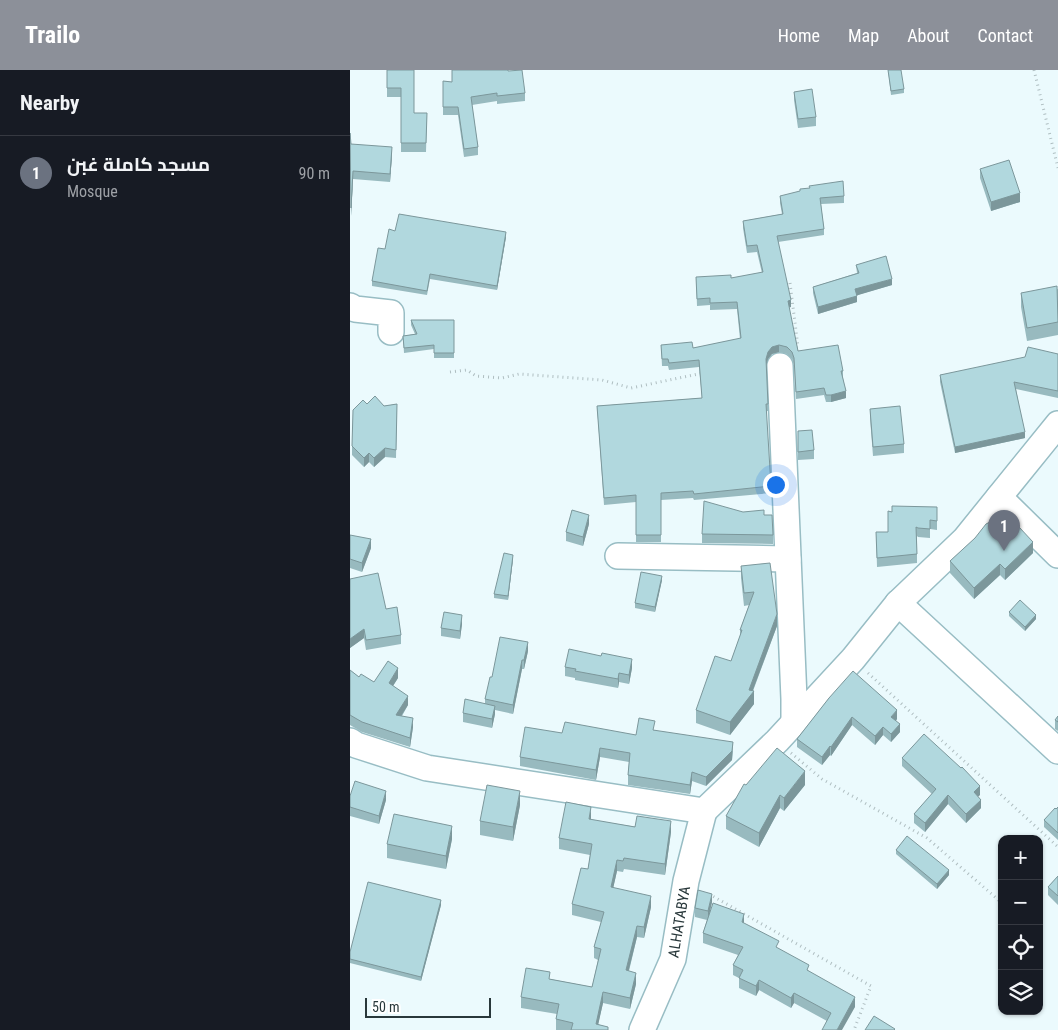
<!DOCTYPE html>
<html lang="en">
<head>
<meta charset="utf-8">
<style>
	:root { --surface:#171b24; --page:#242831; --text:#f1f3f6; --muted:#9ea1a6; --line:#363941; --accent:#8c9099 }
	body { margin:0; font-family:"Roboto Condensed",Cairo,sans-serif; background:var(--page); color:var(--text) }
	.controls { position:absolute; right:15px; bottom:15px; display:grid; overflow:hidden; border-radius:10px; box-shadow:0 1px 4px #0004 }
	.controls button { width:45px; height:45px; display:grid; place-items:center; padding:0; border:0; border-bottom:1px solid var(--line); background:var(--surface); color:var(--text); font:25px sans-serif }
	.scale { position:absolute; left:15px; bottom:12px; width:126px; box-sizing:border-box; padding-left:5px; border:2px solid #29383b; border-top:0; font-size:14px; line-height:18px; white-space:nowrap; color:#29383b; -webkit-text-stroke:4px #fff; paint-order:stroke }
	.you { position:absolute; left:425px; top:414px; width:18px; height:18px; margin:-12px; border:4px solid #fff; border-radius:50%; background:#1a73e8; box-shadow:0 0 0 8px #1a73e833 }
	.badge { display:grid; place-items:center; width:32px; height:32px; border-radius:50%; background:var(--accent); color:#fff; font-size:16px; font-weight:700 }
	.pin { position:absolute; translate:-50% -41px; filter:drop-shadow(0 1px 2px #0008) }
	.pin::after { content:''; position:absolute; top:26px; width:18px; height:15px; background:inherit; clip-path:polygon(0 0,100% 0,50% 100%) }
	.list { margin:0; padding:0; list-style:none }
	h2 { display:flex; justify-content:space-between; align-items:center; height:65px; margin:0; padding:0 20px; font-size:21px }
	h2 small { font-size:16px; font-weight:400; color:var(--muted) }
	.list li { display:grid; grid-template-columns:32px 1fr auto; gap:15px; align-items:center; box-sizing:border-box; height:75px; padding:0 20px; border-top:1px solid var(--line) }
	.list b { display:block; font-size:19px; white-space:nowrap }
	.list p { margin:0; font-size:16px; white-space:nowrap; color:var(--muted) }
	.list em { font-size:16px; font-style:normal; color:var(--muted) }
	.icon { flex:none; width:28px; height:28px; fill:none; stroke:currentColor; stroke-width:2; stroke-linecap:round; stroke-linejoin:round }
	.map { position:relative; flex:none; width:708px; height:960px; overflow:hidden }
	header { display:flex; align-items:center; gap:30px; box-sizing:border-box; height:70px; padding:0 25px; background:var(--accent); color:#fff }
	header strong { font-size:24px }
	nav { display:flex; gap:28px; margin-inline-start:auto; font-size:18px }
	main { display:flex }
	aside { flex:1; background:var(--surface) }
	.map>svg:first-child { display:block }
</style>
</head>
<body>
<header>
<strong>Trailo</strong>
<nav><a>Home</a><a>Map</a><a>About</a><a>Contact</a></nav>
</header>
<main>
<aside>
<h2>Nearby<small></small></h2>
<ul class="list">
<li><span class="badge" style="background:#6b7280">1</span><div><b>مسجد كاملة غبن</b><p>Mosque</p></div><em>90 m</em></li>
</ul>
</aside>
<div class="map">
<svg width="708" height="960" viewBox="0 0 708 960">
	<rect width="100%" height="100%" fill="#ebfafd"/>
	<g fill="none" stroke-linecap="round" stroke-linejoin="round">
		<g stroke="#98bdc4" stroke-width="28">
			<g id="minor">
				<path d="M0 236 5 239 41 243V262"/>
				<path d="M430 296 444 629V651"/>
				<path d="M649 427 708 485"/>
				<path d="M268 486 438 489"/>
				<path d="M548 533 708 681"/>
				<path d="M0 671 6 675 77 698 354 741"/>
				<path d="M354 741 427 671 503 589 548 533 615 469 708 354"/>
				<path id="s1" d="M292 960 323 889 336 811 354 741"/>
			</g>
		</g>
		<path stroke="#afbec1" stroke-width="3" stroke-dasharray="1 4" stroke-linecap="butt" d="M684 0 708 98
			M440 213 448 277 445 278
			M100 302 117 300 126 306 152 308 169 304 252 310 281 318 353 303
			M518 603 708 777
			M441 683 472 709 577 768 652 833
			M359 824 521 916 504 960"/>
		<use href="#minor" stroke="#fff" stroke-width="25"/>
	</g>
	<path fill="#98babf" d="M37 0H64V43H77L76 82H51V27H37Z
		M538 0 554 19V23L541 25Z
		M93 11 102 12 175 23V31L147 34V31L122 35 128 77V85L114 87 108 45H93Z
		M444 22 466 47V56L448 58 444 30Z
		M0 63 1 74 42 85 40 112 3 109 1 146Z
		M630 99 670 132 641 141 630 108Z
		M430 126H494V133L471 134 474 159V165L428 172 441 237H439L448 281 493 301V308L496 328 481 332H476L474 325 446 329 444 295 442 289 437 284 429 282 422 284 418 289 416 295 418 334V341H416L421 423 344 430 343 428 311 430V472H286V432L254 435 247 336 352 328 349 297 319 300 318 296H312L311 275 343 278 390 269 387 239 360 240V235L347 236 346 207 381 208 412 203 407 182 397 183 393 158V151L432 144 430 133Z
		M45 161 156 167 147 220 80 209 77 225 22 216V211L35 179Z
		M506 195 542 215 507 225V232L468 244 463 223V217L507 203Z
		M708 219V265L677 271 671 237V223Z
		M61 250H104V288H84V279L54 283 53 266 65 264 61 255Z
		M708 284V328L666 319 675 368 605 383 590 312V305Z
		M17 334 34 336 47 334 46 388 35 387 24 397 19 392 14 397 2 385V376Z
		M520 339 554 374V383L523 386 520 348Z
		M448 361 464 380V389L448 390Z
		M587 437V460L580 459V468L568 467 567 466V493L527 497 526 462H538L542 442Z
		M393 442 414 445 423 465V474L352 473V464Z
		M646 449 683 483 655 510 650 505 624 529 600 503V491Z
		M239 454 233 476 216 471V462Z
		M0 465 21 478 12 502 0 498Z
		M163 489 158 530 144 528V524Z
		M391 496 427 556 403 621 404 634 380 665 346 653V640L381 591 390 566V560L399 535 394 536 391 508Z
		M0 509 36 539 51 565V574L16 580 14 568 0 578Z
		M312 510 305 542 285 538V533Z
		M659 542 686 549 675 561 659 546Z
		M112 554 110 569 91 566V558Z
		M178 581 174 599H172L163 644 145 640V644L142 658 113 652V643L135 633V629L142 607Z
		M215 597 282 598 279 614 269 612 268 618 225 610V608L215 606Z
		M0 600 9 607 24 612 48 608 43 616 58 635 52 646 63 657 60 677 12 662 0 655Z
		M479 628 547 649 546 651 550 662 541 672 533 665 525 675 502 655 481 686 480 685 472 695 447 677V669Z
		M708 646V661L705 659V650Z
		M304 660 383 681 382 690 356 716 342 711 340 724 278 715V705L279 692 250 687 246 710 170 696V687L212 663 286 665Z
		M552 688 630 725 628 726 631 738 616 753 598 734 575 762 564 753V744L582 724 552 696Z
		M455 715 434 741 430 738 409 777 376 759V746Z
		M0 726 36 730 29 754 0 746Z
		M170 735 163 771 130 765V751Z
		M708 737V770L694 757V750Z
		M241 748V750L321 762 315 805 274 799 273 802 267 801 263 818 301 837 294 868 287 867 279 901 286 914 280 939 253 933 248 954 258 960H206V949L207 944 171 938V927L200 909 242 917 248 890 244 888V877L251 852 222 845V834L238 799 240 785 209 779V768Z
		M102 769 96 799 37 788V774Z
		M546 780 599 805 587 819 546 784Z
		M708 806V835L698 825V817Z
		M362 832 360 841 394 854 459 901 505 937 477 951 444 933 441 938 409 920 406 926 389 918V908L383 905V895L388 885 353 873V863L357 850 345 847V838Z
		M91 835 71 911 0 893V882Z"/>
	<path fill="#7c979b" d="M42 77V85L40 112V104Z
		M3 101V109L1 146V138Z
		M670 123V132L641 141V132Z
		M156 162V167L147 220V216Z
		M542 209V215L505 226V219Z
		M507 226V232L468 244V237Z
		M441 230V237L438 238V231Z
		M429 275V282L422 284 418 289 416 296V289L418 282 422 277Z
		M496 321V328L481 332V325Z
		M675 362V368L605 383V377Z
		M35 378V387L24 397V388Z
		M19 383V392L14 397V388Z
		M239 445V454L233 476V467Z
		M21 469V478L12 502V493Z
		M683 472V483L655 510V499Z
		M163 485V489L158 530V526Z
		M650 494V505L624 529V518Z
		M312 506V510L305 542V537Z
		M427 544V556L401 625 404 621V634L380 665V652L399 620Z
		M112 545V554L110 569V561Z
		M686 545V549L675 561V557Z
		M14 559V568L0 578V569Z
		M178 572V581L174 599V590Z
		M282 589V598L279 614V605Z
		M172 590V599L163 644V635Z
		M48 598V608L39 622V613Z
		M269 603V612L268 618V609Z
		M58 626V635L46 654V645Z
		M145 636V644L142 658V649Z
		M547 640V649L541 656V647Z
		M502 647V655L481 686V677Z
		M63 648V657L60 677V668Z
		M550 654V662L541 672V664Z
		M533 657V665L525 675V666Z
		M383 672 382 690 356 716V707Z
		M480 676V685L472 695V687Z
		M250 678V687L246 710V700Z
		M455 701V715L434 741V728Z
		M342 702V711L340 724V715Z
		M630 716V725L624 730V722Z
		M36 721V730L29 754V746Z
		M170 721V735L163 771V757Z
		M430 725V738L409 777V763Z
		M598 725V734L575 762V753Z
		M631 730V738L616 753V744Z
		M241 737V748L239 760V749Z
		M321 751V762L315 805V794Z
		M102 756V769L96 799V786Z
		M267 790V801L261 828V817Z
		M599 800V805L587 819V814Z
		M362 824V832L358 850V841Z
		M301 826V837L294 868V857Z
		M91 830V835L71 911V907Z
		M394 844V855L392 852Z
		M287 856V867L276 911V900Z
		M286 903V914L280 939V928Z
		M409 910V920L406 926V916Z
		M253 922V933L247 960 246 954Z
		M444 923V933L441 938V928Z
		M505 927V937L492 960H487Z"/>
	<path fill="#b1d8de" stroke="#7c979b" d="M37 0H64V43H77L76 73H51V18H37Z
		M102 0H158V1L172 0 175 23 147 26V23L121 27 128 77 114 79 108 37H93V11L102 12Z
		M538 0H551L554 19 541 21Z
		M462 19 466 47 448 49 444 22Z
		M0 63 1 74 42 77 40 104 3 101 1 138Z
		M659 90 670 123 641 132 630 99Z
		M493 111 494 126 470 128 474 159 427 166 441 230 438 231 448 281 488 275 493 301H491L496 321 481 325H476L474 318 446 322 444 288 442 282 437 277 429 275 422 277 418 282 416 289 418 334H416L421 416 344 424 343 421 311 423V465H286V425L254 428 247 336 352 328 349 290 319 293 318 289H312L311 275 342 272 343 278 391 268 387 232 360 233V228L347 229 346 207 381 205V208L413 202 407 175 397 176 393 151 433 144 430 126 450 121V119L460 118 459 116Z
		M49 144 156 162 147 216 80 204 77 221 22 211 28 178 35 179 39 159 45 161Z
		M536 186 542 209 505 219 507 226 468 237 463 217 509 203 506 195Z
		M707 216 708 252 677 258 671 223Z
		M61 250H104V283H84V275L54 278 53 266 67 264Z
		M678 277 708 284V321L664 312 675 362 605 377 590 305 675 287Z
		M25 326 34 336 47 334 46 380 35 378 24 388 19 383 14 388 2 376 3 340 13 330 17 334Z
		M550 336 554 374 523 377 520 339Z
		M462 360 464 380 448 382V361Z
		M354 431 393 442 414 440V445H422L423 465 352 464Z
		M542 436 587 437V451L580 450V459L568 458 566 457 567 484 527 488 526 462H538V441L542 442Z
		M222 440 239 445 233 467 216 462Z
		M655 442 683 472 655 499 650 494 624 518 600 491 625 468 636 454 646 449Z
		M0 465 21 469 12 493 0 489Z
		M154 483 163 485 158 526 144 524Z
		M420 493 427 544 399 620 404 621 380 652 346 640 365 586 381 591 392 560H390L404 522 394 523 391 496Z
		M291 502 312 506 305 537 285 533Z
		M28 503 36 539 47 537 51 565 16 570 14 559 0 569V509Z
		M670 530 686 545 675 557 659 542Z
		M94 542 112 545 110 561 91 558Z
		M150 567 178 572 174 590H172L163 635 135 629 140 607H142Z
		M219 579 251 586 252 583 282 589 279 605 269 603 268 609 225 601 226 599 215 597Z
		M38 591 48 598 39 613 58 626 46 645 63 648 60 668 12 652 0 645V600L9 607 11 604 24 612Z
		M503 601 547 640 541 647 550 654 541 664 533 657 525 666 502 647 481 677 480 676 472 687 447 669 479 628Z
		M115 629 145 636 142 649 113 643Z
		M708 646V652L705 650Z
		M289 648 305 651 303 660 383 672 382 681 356 707 342 702 340 715 278 705 280 683 250 678 246 700 170 687 175 657 212 663 215 652 286 665Z
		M574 664 611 698 612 697 630 716 624 722 631 730 616 744 598 725 575 753 564 744 586 719 552 688Z
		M427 678 455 701 434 728 430 725 409 763 376 746 394 714 396 715Z
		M5 711 36 721 29 746 0 737V726Z
		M137 715 170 721 163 757 130 751Z
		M216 732 241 737 239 749 285 757 287 746 321 751 315 794 274 788 273 791 267 790 261 817 301 826 294 857 287 856 276 900 286 903 280 928 253 922 246 954 258 957V960H221L223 953 206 949 209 934 171 927 176 898 200 902 199 909 242 917 251 879 244 877 254 842 222 834 231 798 238 799 242 774 209 768Z
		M708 737V763L694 750 705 738 706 739Z
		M44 744 102 756 96 786 37 774Z
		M557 766 599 800 587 814 546 780Z
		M708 806V826L698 817Z
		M18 812 91 830 71 907 0 889V882Z
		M348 820 362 824 358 841 345 838Z
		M363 833 394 844 392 852 429 871 426 877 459 895 457 900 505 927 487 960H472L481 943 444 923 441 928 409 910 406 916 389 908 393 900 383 895 393 877 353 863Z
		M524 946 545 959 544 960H515Z"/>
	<g text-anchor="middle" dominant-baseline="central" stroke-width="4.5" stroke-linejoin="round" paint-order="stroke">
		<g font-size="15" fill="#29383b" stroke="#fff">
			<text stroke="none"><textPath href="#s1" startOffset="115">ALHATABYA</textPath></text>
		</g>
	</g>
</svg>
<div class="controls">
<button>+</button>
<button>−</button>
<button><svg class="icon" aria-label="locate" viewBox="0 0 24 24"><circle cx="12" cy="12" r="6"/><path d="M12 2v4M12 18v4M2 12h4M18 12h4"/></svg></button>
<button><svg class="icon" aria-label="layers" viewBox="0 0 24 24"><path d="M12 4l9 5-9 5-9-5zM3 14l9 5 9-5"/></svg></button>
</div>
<div class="scale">50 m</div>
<div class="you"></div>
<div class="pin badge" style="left:654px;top:481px;background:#6b7280">1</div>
</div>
</main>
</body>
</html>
